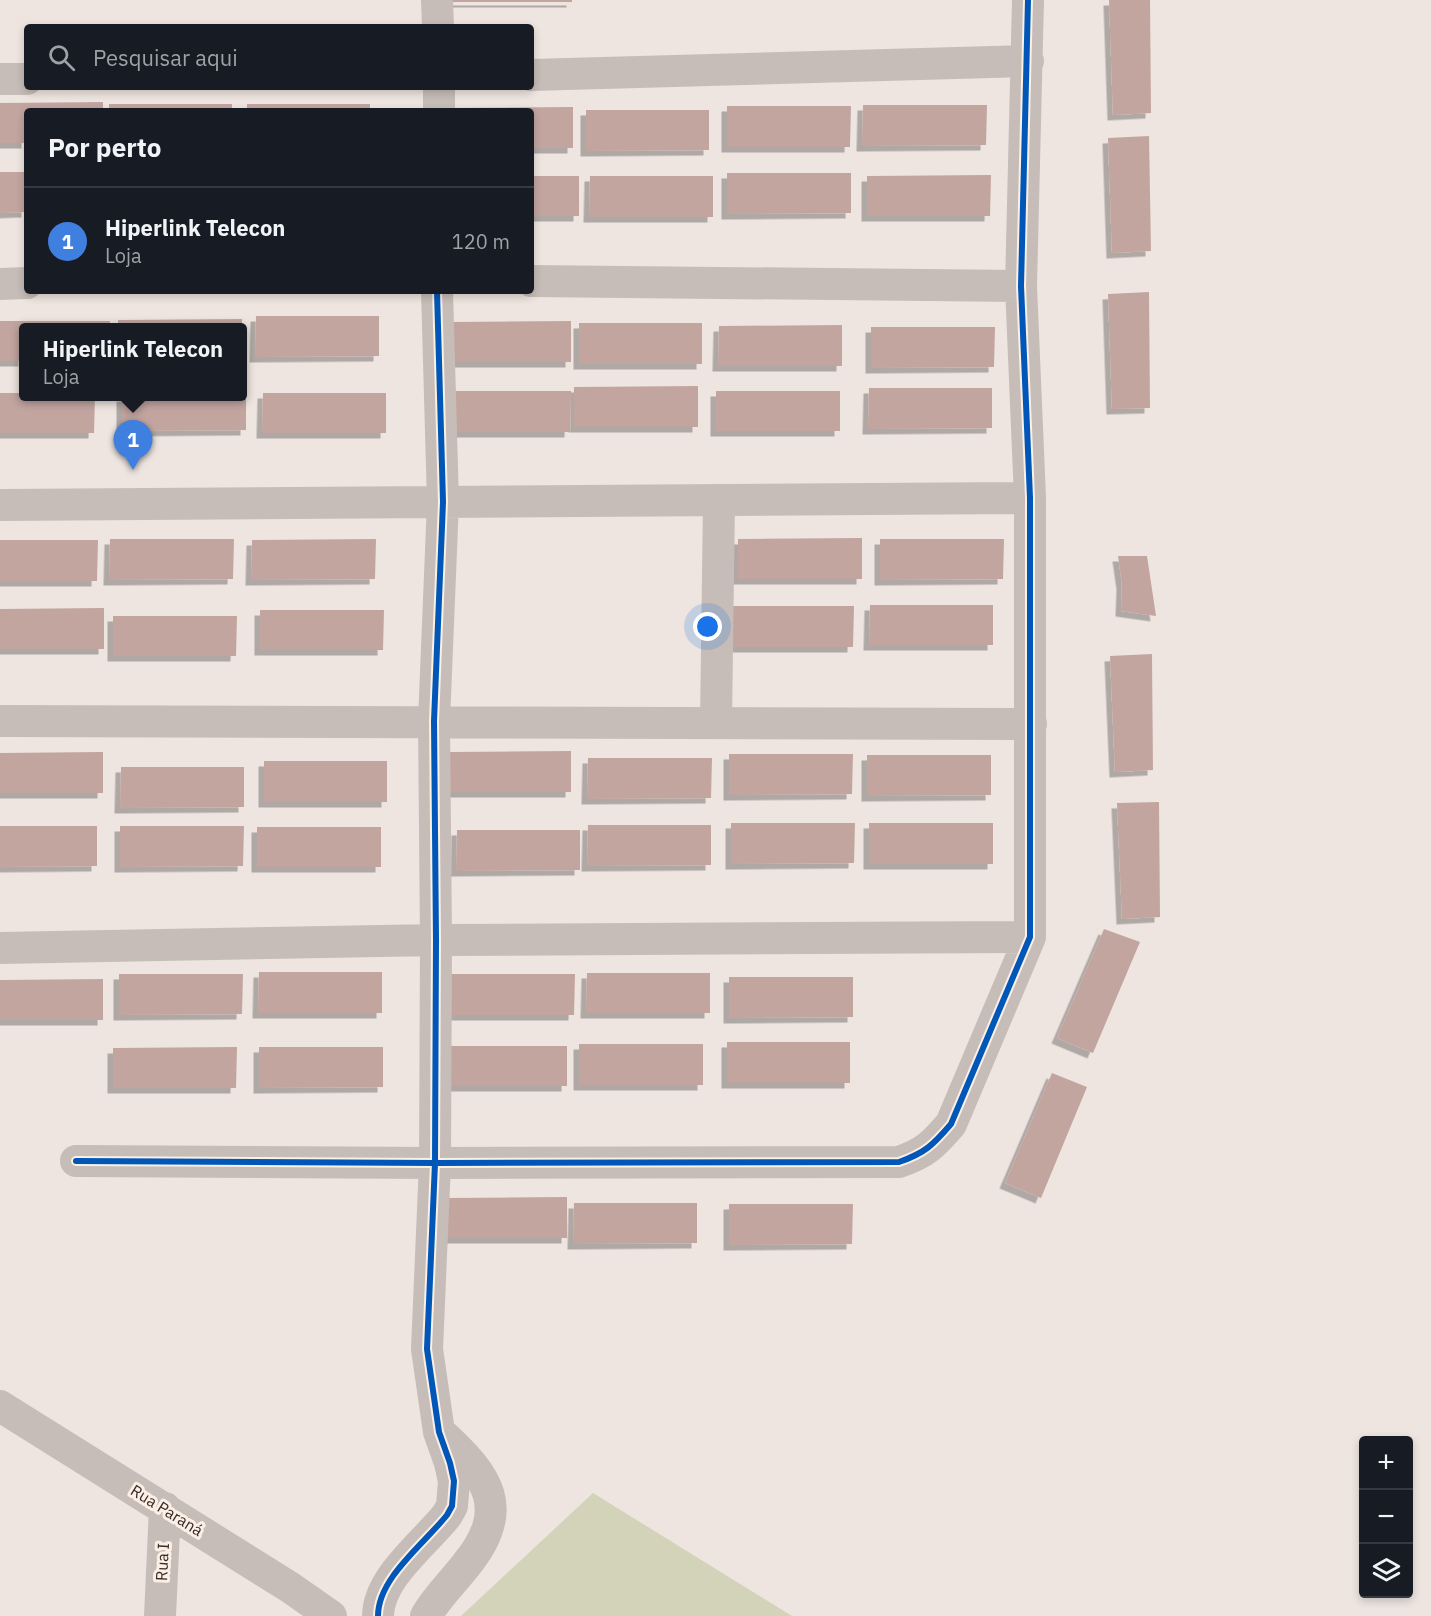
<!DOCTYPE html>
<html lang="pt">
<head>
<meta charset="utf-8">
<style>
	:root { --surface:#171b24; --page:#20242c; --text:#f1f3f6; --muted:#9ea1a6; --line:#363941; --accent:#2563eb }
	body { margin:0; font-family:"IBM Plex Sans",sans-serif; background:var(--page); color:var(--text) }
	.controls { position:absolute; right:18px; bottom:18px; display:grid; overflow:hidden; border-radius:6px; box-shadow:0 3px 9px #0003 }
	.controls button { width:54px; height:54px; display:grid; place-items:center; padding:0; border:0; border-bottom:2px solid var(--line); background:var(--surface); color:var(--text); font:30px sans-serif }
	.you { position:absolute; left:708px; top:627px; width:21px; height:21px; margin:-15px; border:4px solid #fff; border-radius:50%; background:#1a73e8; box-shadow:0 0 0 9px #1a73e833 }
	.badge { display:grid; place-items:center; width:39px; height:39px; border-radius:50%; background:var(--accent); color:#fff; font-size:20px; font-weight:700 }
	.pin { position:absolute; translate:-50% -50px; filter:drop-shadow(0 2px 3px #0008) }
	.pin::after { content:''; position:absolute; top:32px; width:21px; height:18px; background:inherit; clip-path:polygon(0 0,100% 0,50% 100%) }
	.popup { position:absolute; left:19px; top:323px; width:228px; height:78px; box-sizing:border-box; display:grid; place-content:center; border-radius:6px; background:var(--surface); filter:drop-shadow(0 2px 4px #0005); font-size:20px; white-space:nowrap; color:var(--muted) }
	.popup b { font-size:22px; color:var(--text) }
	.popup::after { content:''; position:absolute; left:50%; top:100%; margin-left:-12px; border:12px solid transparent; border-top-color:var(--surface) }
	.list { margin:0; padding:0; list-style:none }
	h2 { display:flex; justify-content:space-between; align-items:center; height:78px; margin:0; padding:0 24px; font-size:26px }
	h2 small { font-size:20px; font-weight:400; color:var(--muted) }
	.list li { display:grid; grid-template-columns:39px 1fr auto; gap:18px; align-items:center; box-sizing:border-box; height:108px; padding:0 24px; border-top:2px solid var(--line) }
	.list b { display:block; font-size:22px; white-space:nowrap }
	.list p { margin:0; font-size:20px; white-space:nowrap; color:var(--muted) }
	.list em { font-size:20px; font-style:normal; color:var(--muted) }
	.icon { flex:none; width:33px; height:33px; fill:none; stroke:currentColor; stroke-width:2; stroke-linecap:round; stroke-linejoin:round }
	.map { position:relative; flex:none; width:1431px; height:1616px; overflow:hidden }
	.search { position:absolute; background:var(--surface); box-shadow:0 3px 9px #0003; left:24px; top:24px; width:510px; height:66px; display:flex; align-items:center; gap:15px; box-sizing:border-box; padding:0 21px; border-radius:6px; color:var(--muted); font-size:22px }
	.panel { position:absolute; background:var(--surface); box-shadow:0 3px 9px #0003; left:24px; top:108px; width:510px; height:186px; border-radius:6px }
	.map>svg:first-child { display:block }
</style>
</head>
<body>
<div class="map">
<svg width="1431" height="1616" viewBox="0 0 1431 1616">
	<defs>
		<filter id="shadow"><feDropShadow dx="-5.5" dy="5.5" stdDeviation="0" flood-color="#0004"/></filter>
	</defs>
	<rect width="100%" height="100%" fill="#eee5e0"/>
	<path fill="#d2d3b8" d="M593 1493 792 1616H461Z"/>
	<path fill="#c3a5a0" filter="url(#shadow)" d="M448 0H572V2H448Z
		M1109 0H1150L1151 113 1113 115Z
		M103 102V111H27V143H0V103Z
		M109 104H232V111H109Z
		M247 104H370V111H247Z
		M863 105H987L986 145 862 146Z
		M727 106H851L850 147H727Z
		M573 107V148H531V111H450V108Z
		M586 110H709V150L586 151Z
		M1149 136 1151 251 1112 253 1108 138Z
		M0 172H27V212L0 213Z
		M727 173H851V213L727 214Z
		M991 175 990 216H867V176Z
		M531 176H579V216H531Z
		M590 176H713V217H589Z
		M1149 292 1150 408 1112 409 1108 294Z
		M256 316H379V356L255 357Z
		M242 319V328H118V320Z
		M0 321H110V328H24V361H0Z
		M571 321V362H448V322Z
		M579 323H702V364H579Z
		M842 325V366H718L719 326Z
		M871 327H995L994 367 871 368Z
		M698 386V427H574V387Z
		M869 388H992V428L868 429Z
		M243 390H246V430L122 431V396H243Z
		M447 391H571L570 432H447Z
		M716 391H840V431H716Z
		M0 393H24V396H95L94 433H0Z
		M263 393H386V433H262Z
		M862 538V579H738V539Z
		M110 539H234L233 579 109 580Z
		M376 539 375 579 251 580 252 540Z
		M880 539H1004L1003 579 880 580Z
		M0 540H98L97 581H0Z
		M1118 556H1147L1156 616 1121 611 1122 584Z
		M870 605H993V645H869Z
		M730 606H854L853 647H730Z
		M104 608V649H0V609Z
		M260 610H384L383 650H260Z
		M113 616H237L236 656H113Z
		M1152 654 1153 770 1115 772 1110 656Z
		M571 751V792H447V752Z
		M103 752V793H0V753Z
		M729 754H853L852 794 729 795Z
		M867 755H991V795L867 796Z
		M588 758H712L711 798 587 799Z
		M264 761H387V802H264Z
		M121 767H244V807L120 808Z
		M1159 802 1160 917 1122 919 1117 803Z
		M731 823H855L854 863 731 864Z
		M869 823H993V864H869Z
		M588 825H711V865L587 866Z
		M0 826H97V866L0 867Z
		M120 826H244L243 866 120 867Z
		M257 827H381V867H257Z
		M457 830H580V870L456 871Z
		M1104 929 1140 942 1093 1053 1057 1038Z
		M259 972H382V1013H258Z
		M587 973H710V1013H586Z
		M119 974H243L242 1014 119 1015Z
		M451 974H575L574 1015H451Z
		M729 977H853V1017L729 1018Z
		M103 979V1020H0V980Z
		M727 1042H850V1083H727Z
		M579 1044H703V1085H579Z
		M443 1046H567V1086H443Z
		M237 1047 236 1088H113V1048Z
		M259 1047H383V1087L259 1088Z
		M1052 1073 1087 1087 1041 1198 1005 1183Z
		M567 1197V1238H443L444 1198Z
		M574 1203H697V1243L573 1244Z
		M729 1204H853L852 1244 729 1245Z"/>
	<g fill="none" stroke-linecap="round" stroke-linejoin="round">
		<path stroke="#c7bdb8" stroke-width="32" d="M437 0 438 27
			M531 75 1028 61
			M0 79H27
			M439 111V87
			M531 281 1021 286
			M0 284 27 283
			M0 505 1030 498
			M0 721 1031 724
			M716 723 719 500
			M0 948 436 940 1030 937
			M76 1161 435 1163 899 1162C925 1153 933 1145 951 1124L1030 937V498L1021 286 1028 0
			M0 1406 291 1588 331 1616
			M160 1616 165 1508
			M378 1616C378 1578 424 1544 447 1515L452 1506 454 1481 450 1463 439 1432 427 1349 435 1163 436 940 434 721 443 502 437 291
			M426 1616C437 1597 453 1582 466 1565 512 1509 488 1476 442 1434"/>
		<g stroke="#fbefe6" stroke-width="10">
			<path id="cycleway" d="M76 1161 435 1163 899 1162C925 1153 933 1145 951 1124L1030 937V498L1021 286 1028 0
				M378 1616C378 1578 424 1544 447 1515L452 1506 454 1481 450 1463 439 1432 427 1349 435 1163 436 940 434 721 443 502 437 291"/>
		</g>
		<use href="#cycleway" stroke="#0057b8" stroke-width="6"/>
	</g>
	<g text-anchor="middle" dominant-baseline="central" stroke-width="6" stroke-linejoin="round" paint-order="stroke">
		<g font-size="16" fill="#382a27" stroke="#fbefe6">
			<text transform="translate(167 1510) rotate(32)">Rua Paraná</text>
			<text transform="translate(162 1562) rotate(-87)">Rua I</text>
		</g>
	</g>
</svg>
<div class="controls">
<button>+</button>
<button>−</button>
<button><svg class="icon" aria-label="layers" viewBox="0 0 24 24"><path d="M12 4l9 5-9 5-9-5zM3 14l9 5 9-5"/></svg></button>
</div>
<div class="you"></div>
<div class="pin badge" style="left:133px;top:470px;background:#3f7fe0">1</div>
<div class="popup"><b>Hiperlink Telecon</b>Loja</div>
<div class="search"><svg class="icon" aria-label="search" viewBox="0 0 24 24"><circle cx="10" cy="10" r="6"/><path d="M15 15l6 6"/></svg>Pesquisar aqui</div>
<section class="panel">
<h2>Por perto<small></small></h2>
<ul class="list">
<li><span class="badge" style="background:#3f7fe0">1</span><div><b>Hiperlink Telecon</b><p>Loja</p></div><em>120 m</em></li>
</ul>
</section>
</div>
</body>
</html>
